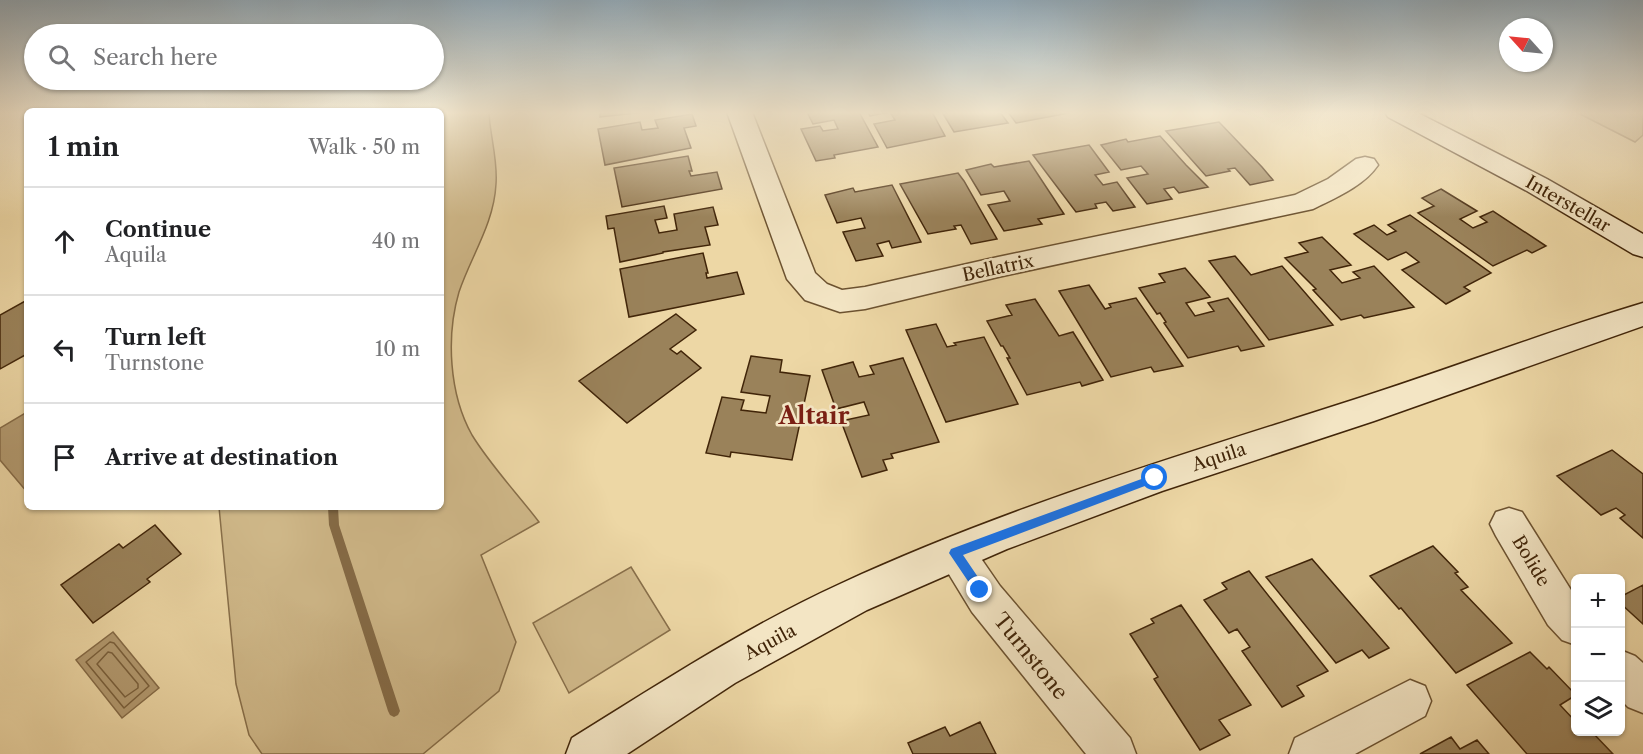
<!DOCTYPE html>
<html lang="en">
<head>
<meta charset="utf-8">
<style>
	:root { --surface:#fff; --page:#f2f2f2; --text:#202124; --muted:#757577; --line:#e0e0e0 }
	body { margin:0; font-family:"Libre Caslon Text",serif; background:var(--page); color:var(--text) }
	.controls { position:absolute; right:18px; bottom:18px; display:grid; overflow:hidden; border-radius:9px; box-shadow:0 2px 4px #0004 }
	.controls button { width:54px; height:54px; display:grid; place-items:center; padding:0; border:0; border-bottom:2px solid var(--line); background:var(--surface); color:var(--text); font:30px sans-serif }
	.compass { position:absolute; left:1499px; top:18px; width:54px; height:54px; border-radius:50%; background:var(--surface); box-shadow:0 2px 4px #0004; rotate:297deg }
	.stop { position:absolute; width:18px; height:18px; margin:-14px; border:4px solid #1a73e8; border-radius:50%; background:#fff }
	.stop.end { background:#1a73e8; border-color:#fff; box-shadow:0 2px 6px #0008 }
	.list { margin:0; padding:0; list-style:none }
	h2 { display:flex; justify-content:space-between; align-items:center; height:78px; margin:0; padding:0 24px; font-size:26px }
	h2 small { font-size:20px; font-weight:400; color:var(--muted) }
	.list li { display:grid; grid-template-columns:39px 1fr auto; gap:18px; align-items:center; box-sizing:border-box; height:108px; padding:0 24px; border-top:2px solid var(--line) }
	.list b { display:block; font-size:22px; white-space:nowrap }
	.list p { margin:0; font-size:20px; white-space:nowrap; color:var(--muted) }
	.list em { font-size:20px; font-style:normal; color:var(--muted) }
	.icon { flex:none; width:33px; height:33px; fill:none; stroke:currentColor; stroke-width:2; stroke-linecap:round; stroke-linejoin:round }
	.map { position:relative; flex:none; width:1643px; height:754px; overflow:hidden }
	.search { position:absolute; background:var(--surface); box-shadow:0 2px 4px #0004; left:24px; top:24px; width:420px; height:66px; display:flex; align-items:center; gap:15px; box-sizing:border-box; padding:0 21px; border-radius:33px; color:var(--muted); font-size:22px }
	.panel { position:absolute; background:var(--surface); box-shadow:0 2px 4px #0004; left:24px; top:108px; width:420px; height:402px; border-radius:9px }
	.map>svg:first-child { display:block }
</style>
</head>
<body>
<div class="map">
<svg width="1643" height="754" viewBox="0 0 1643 754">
	<rect width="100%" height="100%" fill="#edd7a5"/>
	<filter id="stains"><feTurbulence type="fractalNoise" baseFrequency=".00333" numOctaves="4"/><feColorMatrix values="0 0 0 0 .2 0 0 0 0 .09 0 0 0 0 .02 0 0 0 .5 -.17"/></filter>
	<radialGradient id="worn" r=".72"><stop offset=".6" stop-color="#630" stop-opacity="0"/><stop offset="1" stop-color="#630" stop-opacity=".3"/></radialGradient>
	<path fill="#d0b98a" stroke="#886f4a" stroke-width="1.5" d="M441 112H489C490 136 498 160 496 184 494 224 471 256 459 292 446 336 449 394 472 435 491 466 517 493 539 522L481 555 516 642 499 691 423 754H262L249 735 236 684 219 507H441Z
		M1576 112H1643V135L1635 142Z
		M631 567 670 630 569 693 533 623Z"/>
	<path fill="#b39a70" stroke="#856b47" stroke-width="1.5" d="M27 412V492L0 460V428Z
		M113 632 159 688 122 718 76 660Z"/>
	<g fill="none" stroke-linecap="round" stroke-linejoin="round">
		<path stroke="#7a603c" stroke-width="1.5" d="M110 642 114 643 149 686 124 708 86 662Z
			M108 652 112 653 138 684V688L125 697 97 664Z"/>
		<path fill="#856b47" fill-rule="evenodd" d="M328 507H338L339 525 400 711 398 715 394 717 390 715 388 711 329 525Z"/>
	</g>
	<path fill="#9a825a" stroke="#412509" stroke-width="1.5" d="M600 112H645L600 117Z
		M807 112H859L878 147 834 155 835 158 816 161 801 129 820 126 823 131 838 129 834 120 813 124Z
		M868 112H932L945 136 887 148 874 124 895 120 890 112 870 116Z
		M942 112H1000L1008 123 954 132Z
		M1008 112H1074L1016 123Z
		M692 114 696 126 684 128 691 148 605 165 598 129 640 122 642 130 658 128 655 120Z
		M1219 122 1262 167 1273 180 1250 185 1235 168 1228 169 1230 171 1206 176 1166 131Z
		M1160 136 1186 165 1208 187 1179 193 1174 187 1164 189 1172 199 1147 204 1127 178 1148 174 1141 166 1121 170 1101 145 1126 139 1128 142Z
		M1089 145 1109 172 1095 175 1103 185 1117 182 1135 207 1113 211 1106 202 1095 204 1097 208 1076 212 1033 155Z
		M688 156 692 171H689L691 176 717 172 722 189 622 207 614 168Z
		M1029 161 1064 214 1038 219 1042 224 1004 231 988 205 1010 201 1004 191 981 195 966 170 991 164 994 167Z
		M958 173 964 181 997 239 971 244 961 225 954 226 956 229 928 234 900 184Z
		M892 185 921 242 892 248 889 241 877 244 883 256 856 261 843 232 865 228 861 218 837 223 825 195 853 188 855 192Z
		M1441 189 1477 211 1460 219 1473 228 1487 222 1480 217 1493 211 1546 246 1532 253 1527 250 1493 266 1418 213 1434 206 1422 198Z
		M664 206 667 218 655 220 659 233 677 230 674 214 713 207 718 225 705 227 710 245 663 252V253L620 262 614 228 608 229 606 216Z
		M1410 215 1491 273 1464 287 1470 291 1446 304 1402 270 1419 262 1406 252 1388 260 1354 234 1374 225 1387 235 1396 231 1388 225Z
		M1322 237 1351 265 1330 270 1342 283 1360 278 1353 272 1374 266 1414 307 1364 318 1361 315 1341 320 1313 290 1316 289 1285 258 1308 252 1299 243Z
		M703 253 708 273H706L707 278 737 272 744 294 629 317 620 269Z
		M1235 256 1251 275 1282 266 1333 325 1269 340 1209 261Z
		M1185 268 1210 297 1186 303 1195 316 1214 311 1208 303 1228 298 1264 346 1241 351 1238 346 1188 358 1164 323 1166 322 1160 313 1157 314 1139 288 1165 282 1159 274Z
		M1089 285 1105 309 1111 307 1109 304 1136 298 1183 366 1154 372 1151 367 1111 377 1059 291Z
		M1035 299 1059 336 1073 332 1103 380 1082 386 1080 382 1027 395 1007 358H1010L1003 346H1001L987 321 1012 315 1006 305Z
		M27 300V354L0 369V315Z
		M676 314 696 330 670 349 677 354 681 351 701 368 627 423 579 381Z
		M936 324 947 347 956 345 954 343 984 337 1018 404 946 422 906 330Z
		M751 356 782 360 780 372 810 376 792 460 731 452 730 457 706 453 722 397 744 400 741 410 766 413 770 396 741 392Z
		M903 358 939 442 891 454 893 458 883 460 887 470 862 477 841 421 869 415 864 402 836 409 822 370 853 362 859 377 874 374 870 366Z
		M1612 450 1643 474V538L1620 518 1625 515 1616 508 1601 515 1557 476Z
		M155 525 181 554 147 579 150 582 93 623 61 585 119 544 123 548Z
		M1433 546 1458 572 1455 573 1468 587 1461 590 1512 643 1456 673 1401 608 1399 609 1370 576Z
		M1312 559 1389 648 1369 658 1362 650 1336 663 1266 577Z
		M1249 571 1328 671 1297 686 1304 696 1282 707 1242 651 1250 647 1237 629 1229 633 1204 600 1227 589 1222 583Z
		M1643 585V624L1620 603V597Z
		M1181 605 1251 705 1219 720 1230 735 1200 750 1154 679 1158 677 1130 634 1154 623 1151 619Z
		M1530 652 1547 669 1549 667 1576 695 1560 705 1576 722V732H1592L1613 754H1527L1467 685Z
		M980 722 996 754H913L908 743 945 727 950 736Z
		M1451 737 1460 749 1477 740 1489 754H1420Z"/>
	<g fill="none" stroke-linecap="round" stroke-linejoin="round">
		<g stroke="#6c5230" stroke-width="3">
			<path id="street" d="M727 112H752L815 273 827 284 842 290 865 287 998 257 1295 195 1328 179 1356 159 1365 157 1374 159 1378 165C1364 186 1335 198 1313 209L998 277 865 309 840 312 805 300 787 279Z
				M1509 508 1522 512 1576 598V645L1562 640 1548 625 1496 536 1490 524 1496 512Z
				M955 536 969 541 1000 586 1130 738 1136 754H1086L972 612 936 553 941 541Z
				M1620 650 1635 656 1643 663V713L1628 707 1620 699Z
				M1410 680 1425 686 1431 701 1425 716 1355 754H1289L1295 738Z"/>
		</g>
		<g stroke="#412509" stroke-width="3">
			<path id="secondary" d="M1385 112H1416L1547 179 1643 234V257L1633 254 1527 191 1388 117Z
				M1643 303V326L1374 421 1162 491 1007 549 867 610 735 683 627 754H566L572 738C659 684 746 627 840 584 1006 507 1182 455 1356 399 1452 368 1546 332 1643 303Z"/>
		</g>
		<use href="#street" fill="#f3e5c4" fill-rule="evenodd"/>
		<use href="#secondary" fill="#f3e5c4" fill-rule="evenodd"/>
	</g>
	<linearGradient id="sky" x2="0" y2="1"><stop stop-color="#93aab8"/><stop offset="0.52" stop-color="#f7edd6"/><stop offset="1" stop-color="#f7edd6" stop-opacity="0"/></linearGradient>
	<rect width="1643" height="217" fill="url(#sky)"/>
	<path fill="#1a73e8" d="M1155 474 1160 478 1158 481 963 555 984 586V593H976L949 553 951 549Z"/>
	<g text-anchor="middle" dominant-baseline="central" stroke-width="5" stroke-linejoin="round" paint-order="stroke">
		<g font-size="18" fill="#412509" stroke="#f3e5c4">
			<text transform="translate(1568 204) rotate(30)">Interstellar</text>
			<text transform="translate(998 268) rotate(-12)">Bellatrix</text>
			<text transform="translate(1219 457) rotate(-18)">Aquila</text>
			<text transform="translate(1531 561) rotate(59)">Bolide</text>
			<text transform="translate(770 642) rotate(-28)">Aquila</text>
		</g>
		<g font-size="21" fill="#412509" stroke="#f3e5c4">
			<text transform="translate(1031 656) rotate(51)">Turnstone</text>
		</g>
		<g font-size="24" font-weight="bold" fill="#7a1f14" stroke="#f3e5c4">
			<text x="814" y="415">Altair</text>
		</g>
	</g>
	<rect width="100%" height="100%" filter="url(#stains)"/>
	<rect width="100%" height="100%" fill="url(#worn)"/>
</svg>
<div class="controls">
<button>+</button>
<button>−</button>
<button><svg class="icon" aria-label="layers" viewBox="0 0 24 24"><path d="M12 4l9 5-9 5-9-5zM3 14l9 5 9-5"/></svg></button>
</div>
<svg class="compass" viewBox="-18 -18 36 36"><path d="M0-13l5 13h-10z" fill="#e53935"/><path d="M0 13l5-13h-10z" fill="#757577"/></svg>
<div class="stop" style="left:1155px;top:478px"></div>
<div class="stop end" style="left:980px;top:590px"></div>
<div class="search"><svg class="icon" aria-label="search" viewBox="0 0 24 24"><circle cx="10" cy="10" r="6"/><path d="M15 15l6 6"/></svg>Search here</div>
<section class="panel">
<h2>1 min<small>Walk · 50 m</small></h2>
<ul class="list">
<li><svg class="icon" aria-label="ahead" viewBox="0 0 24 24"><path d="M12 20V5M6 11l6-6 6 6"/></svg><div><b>Continue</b><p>Aquila</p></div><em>40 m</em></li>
<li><svg class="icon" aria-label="left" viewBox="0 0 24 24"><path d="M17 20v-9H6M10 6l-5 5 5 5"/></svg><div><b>Turn left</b><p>Turnstone</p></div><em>10 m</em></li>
<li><svg class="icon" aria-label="arrive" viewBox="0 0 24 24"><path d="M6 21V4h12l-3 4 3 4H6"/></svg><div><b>Arrive at destination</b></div></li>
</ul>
</section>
</div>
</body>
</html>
